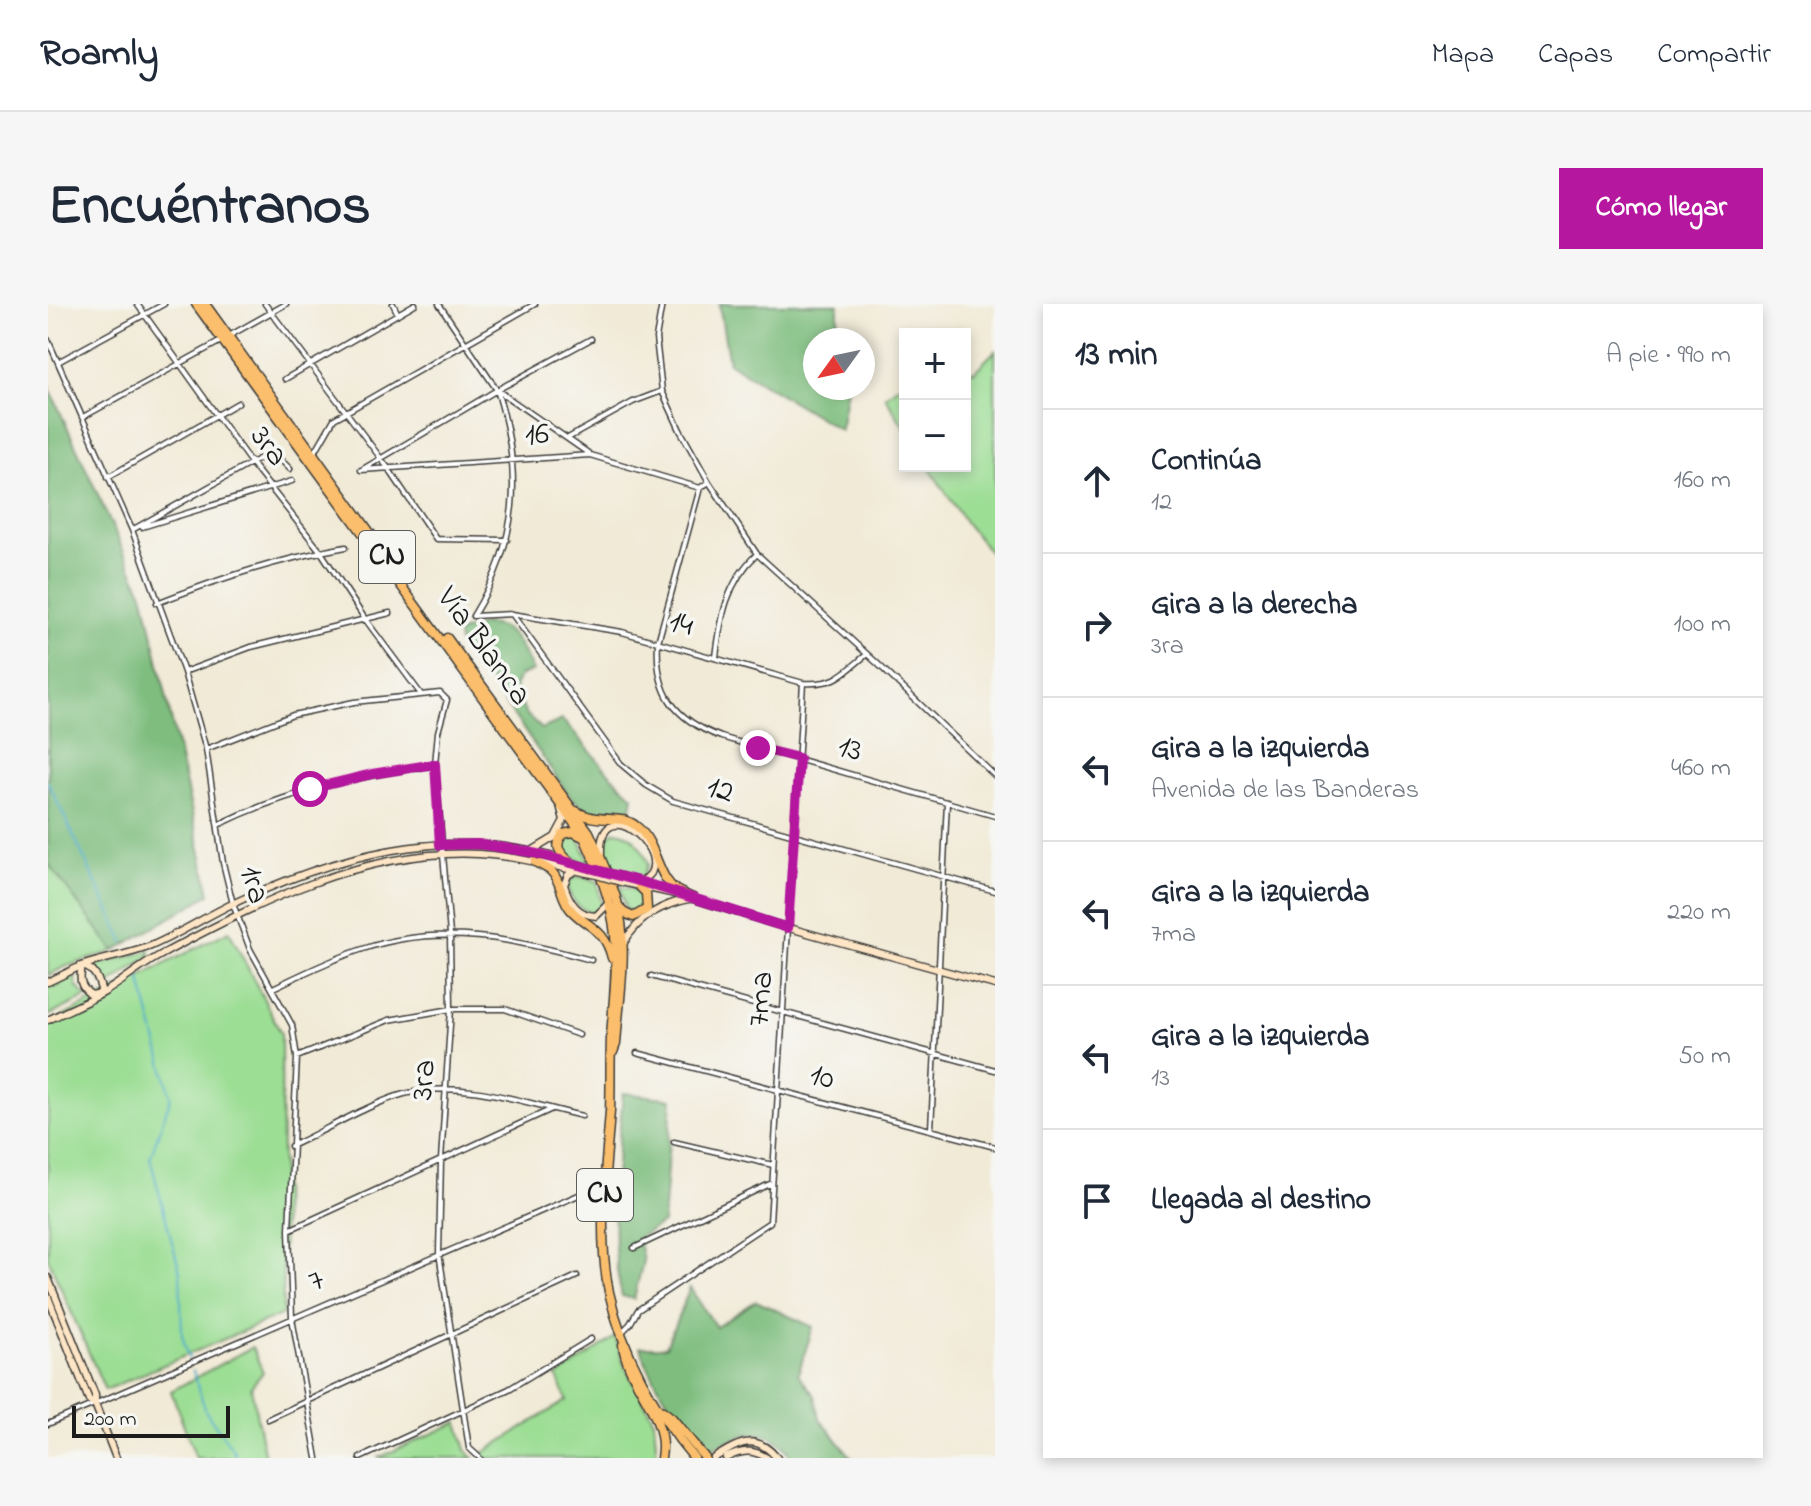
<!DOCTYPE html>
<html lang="es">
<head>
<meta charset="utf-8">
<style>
	:root { --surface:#fff; --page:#f6f6f7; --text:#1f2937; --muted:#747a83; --line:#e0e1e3; --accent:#b5179e }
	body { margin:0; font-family:"Indie Flower",sans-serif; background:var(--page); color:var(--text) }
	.controls { position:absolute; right:24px; top:24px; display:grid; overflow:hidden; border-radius:0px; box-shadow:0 4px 12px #0003 }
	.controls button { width:72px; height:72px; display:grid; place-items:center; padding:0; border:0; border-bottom:2px solid var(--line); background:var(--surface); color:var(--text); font:40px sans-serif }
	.compass { position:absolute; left:755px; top:24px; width:72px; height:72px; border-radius:50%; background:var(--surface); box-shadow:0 4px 12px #0003; rotate:237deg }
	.scale { position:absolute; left:24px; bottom:20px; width:158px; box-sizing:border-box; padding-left:8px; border:4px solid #1c1c1c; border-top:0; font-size:22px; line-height:28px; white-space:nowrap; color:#1c1c1c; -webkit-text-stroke:6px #f6f6f2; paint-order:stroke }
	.stop { position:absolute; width:24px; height:24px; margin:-18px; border:6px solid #b5179e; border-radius:50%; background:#fff }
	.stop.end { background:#b5179e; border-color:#fff; box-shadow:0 2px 8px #0008 }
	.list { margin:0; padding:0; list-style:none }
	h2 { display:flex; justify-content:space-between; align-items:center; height:104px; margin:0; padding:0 32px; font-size:34px }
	h2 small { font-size:26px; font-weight:400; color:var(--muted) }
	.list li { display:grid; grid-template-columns:52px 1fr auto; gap:24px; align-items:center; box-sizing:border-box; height:144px; padding:0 32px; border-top:2px solid var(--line) }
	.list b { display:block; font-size:30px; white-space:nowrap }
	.list p { margin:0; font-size:26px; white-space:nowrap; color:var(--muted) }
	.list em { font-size:26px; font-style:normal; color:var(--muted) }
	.icon { flex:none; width:44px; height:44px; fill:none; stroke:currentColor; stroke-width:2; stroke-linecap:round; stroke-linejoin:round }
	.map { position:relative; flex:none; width:947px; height:1154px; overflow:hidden; border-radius:0px }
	header { display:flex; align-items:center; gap:48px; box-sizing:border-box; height:112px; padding:0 40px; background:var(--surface); border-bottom:2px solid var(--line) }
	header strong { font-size:38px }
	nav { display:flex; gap:44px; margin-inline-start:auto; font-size:28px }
	.intro { display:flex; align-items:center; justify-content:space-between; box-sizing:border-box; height:192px; padding:0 48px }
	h1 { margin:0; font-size:56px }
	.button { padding:20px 36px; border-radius:0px; background:var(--accent); color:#fff; font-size:28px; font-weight:700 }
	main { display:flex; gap:48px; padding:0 48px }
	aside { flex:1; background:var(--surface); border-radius:0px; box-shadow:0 4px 12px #0003 }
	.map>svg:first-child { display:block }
</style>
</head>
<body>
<header>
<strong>Roamly</strong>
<nav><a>Mapa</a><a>Capas</a><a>Compartir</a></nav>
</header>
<div class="intro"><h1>Encuéntranos</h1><a class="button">Cómo llegar</a></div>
<main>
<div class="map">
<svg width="947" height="1154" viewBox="0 0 947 1154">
	<rect width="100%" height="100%" fill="#f6f6f2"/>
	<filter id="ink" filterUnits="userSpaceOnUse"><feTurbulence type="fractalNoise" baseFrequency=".0125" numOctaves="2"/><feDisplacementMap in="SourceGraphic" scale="16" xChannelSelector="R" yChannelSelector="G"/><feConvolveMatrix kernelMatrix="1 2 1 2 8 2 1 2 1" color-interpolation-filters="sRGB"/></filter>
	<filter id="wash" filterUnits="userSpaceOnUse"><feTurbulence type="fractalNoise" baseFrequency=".006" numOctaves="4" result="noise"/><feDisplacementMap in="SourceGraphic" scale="32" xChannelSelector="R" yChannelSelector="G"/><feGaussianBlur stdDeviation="1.8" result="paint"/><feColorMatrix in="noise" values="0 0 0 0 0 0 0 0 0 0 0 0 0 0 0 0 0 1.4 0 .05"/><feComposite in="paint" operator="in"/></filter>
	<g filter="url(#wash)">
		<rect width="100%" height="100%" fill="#f1ead7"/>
		<path fill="#9dde95" stroke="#5c7d58" stroke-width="2" d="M947 47V254L920 222 880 162H917V64L926 68Z
			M857 77V125L837 92Z
			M567 527C586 528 594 544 600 560L594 574 563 567 556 545V536Z
			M522 531 531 535 543 561 515 549 513 537Z
			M0 559 66 647 19 662 0 671Z
			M529 572 549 577 554 604 549 609C532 609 521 595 519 579Z
			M571 583C588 585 593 586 597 603L589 610 578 606Z
			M181 627 233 729 235 1010 57 1086 0 954V720Z
			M101 647 103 651 61 681H55L48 665 49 661Z
			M26 671 29 683 39 693 0 712V684Z
			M567 1033 577 1063 606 1116 609 1154H436L432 1151 519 1096 509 1073Z
			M204 1043 215 1068 203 1083 217 1154H148L123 1087Z
			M410 1118 418 1146 426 1154H330Z"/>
		<path fill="#7ebd7e" stroke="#4d6c4d" stroke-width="2" d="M671 0H790V18L807 32V36H767V84H799L792 126 681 59Z
			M0 81 96 292 162 590 66 647 0 559Z
			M436 320C466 320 472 343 485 367L473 371 466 382 477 409 494 425 514 416C539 441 558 470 585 492L582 512 539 508 521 491 439 373 411 340 410 329Z
			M575 789 624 795 615 919 590 934 595 957 586 995 574 992C559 935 570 849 575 789Z
			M642 984 668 1023 708 997 765 1023 750 1070 767 1092 772 1115 804 1154H744C724 1118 693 1129 663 1145 631 1116 606 1084 592 1043H618Z"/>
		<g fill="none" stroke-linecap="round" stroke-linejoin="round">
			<path stroke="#4cabcb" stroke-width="2" d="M0 478 76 638
				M92 673 123 793 102 854 132 968 134 1031 141 1055
				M145 1067 158 1108 186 1147 188 1154"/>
		</g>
	</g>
	<g filter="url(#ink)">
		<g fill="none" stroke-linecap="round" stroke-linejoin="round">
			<g stroke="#3c3b38" stroke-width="7">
				<path id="street" d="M89 0 203 159 273 248 317 315 372 389
					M217 0 340 164 388 235 459 236
					M345 0 350 10
					M391 0 449 86 540 149
					M614 0 608 34 614 87 632 126 661 178 709 250 830 360 947 472
					M181 32 238 0
					M0 36 84 226 136 368 158 445 175 559 185 600 202 645 244 721 249 753 241 926 244 1014 269 1154
					M10 58 116 0
					M237 75 367 0
					M35 113 173 37
					M520 134 585 98 614 87
					M267 148 286 115 487 0
					M315 165 449 86 543 35
					M313 166 542 151 652 184 661 178
					M60 173 190 99
					M652 184 610 338C607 388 625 415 673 433L947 512
					M94 223 244 177
					M84 226 214 153 229 152 242 165
					M109 299C173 274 230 255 298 243
					M464 310 573 460 598 481 625 497 947 587
					M425 312 464 310 574 328 755 379C788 381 794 371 818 351
					M425 312C471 237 475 169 449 86
					M668 353C673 313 678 279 709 250
					M136 368 203 343 342 309
					M158 445 245 411 306 398 392 389 399 396 390 428 387 460 402 630 403 705 393 856 391 949 421 1144 432 1154
					M170 521C239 487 310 472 386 461
					M603 672 947 766
					M225 684C254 670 284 655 315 645 391 619 468 635 543 656
					M589 749 947 843
					M249 753 341 716 403 705H457L531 731
					M883 825 899 498
					M626 838 725 861
					M243 842C276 827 323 799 356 790 417 775 476 799 534 812
					M241 926 504 805
					M586 944 724 879
					M574 1028 582 1020 590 1006 722 918 755 379
					M220 1115 529 972
					M0 1120 556 880
					M312 1154 461 1085 543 1035"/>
			</g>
			<g stroke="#3c3b38" stroke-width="9">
				<path id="secondary" d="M482 548 507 533 516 516 513 505
					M553 550C551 488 618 540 603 569 601 572 597 575 594 578
					M527 567 520 571 516 581C521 597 529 611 548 612L561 599
					M574 573 597 579
					M573 578 632 591
					M643 594 727 620 947 681
					M575 640C591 612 614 600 645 594
					M34 662C48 665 51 677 54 689L43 691C32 683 31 676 34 662Z
					M0 678C11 673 22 667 33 662 56 654 80 651 103 642 131 630 157 613 184 600 301 545 417 516 542 565
					M0 716C18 707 37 699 55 689 74 678 91 663 111 652 207 599 319 544 431 550 470 552 508 563 545 570
					M0 974 47 1091V1100L68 1154
					M0 993 41 1096 47 1100
					M666 1154C690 1140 707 1127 729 1154
					M678 1154C694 1146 704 1145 719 1154"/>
			</g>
			<g stroke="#3c3b38" stroke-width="11">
				<path id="highway" d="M148 0 536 533C550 564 564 597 567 631 570 665 565 700 563 734 562 758 563 782 562 807 558 865 549 930 561 988 574 1048 607 1108 646 1154
					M157 0 323 230
					M399 334 541 528C551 550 562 573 569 597 581 643 571 694 568 740L565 748
					M528 507C550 521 572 509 588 522 609 538 608 572 628 586 633 589 640 592 645 594
					M521 557C511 548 506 542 515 530L525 528 535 533
					M487 558C492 561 500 564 504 568 514 579 513 596 524 607 542 625 557 625 564 654
					M570 601 575 608 585 613 599 605 598 589 591 582
					M575 1041C580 1081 621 1111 613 1154
					M615 1107 624 1114 657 1154"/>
			</g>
			<use href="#street" stroke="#fff" stroke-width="4"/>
			<use href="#secondary" stroke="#fde5c5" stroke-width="6"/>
			<use href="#highway" stroke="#fabe6d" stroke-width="8"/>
			<g stroke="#3c3b38" stroke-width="9" stroke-linecap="butt">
				<path id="secondary-bridge" d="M542 565 574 573
					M545 570 573 578"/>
			</g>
			<use href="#secondary-bridge" stroke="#fde5c5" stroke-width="6"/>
		</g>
	</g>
	<g fill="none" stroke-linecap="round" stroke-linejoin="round" filter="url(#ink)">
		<path stroke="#b5179e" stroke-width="10" d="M262 485 324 470 387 460 392 541 430 540 482 548 594 578 740 624 751 454 710 444"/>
	</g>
	<g text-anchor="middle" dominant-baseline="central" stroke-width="7" stroke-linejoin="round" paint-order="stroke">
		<g fill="#f6f6f2" stroke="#5d5d5c" stroke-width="2">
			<rect x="311" y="227" width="56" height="52" rx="6"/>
			<rect x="529" y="865" width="56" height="52" rx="6"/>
		</g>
		<g font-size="30" font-weight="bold" fill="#1c1c1c">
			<text x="339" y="253">CN</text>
			<text x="557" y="891">CN</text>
		</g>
		<g font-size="32" fill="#1c1c1c" stroke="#f6f6f2">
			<text transform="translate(489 132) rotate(-4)">16</text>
			<text transform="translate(220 143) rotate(53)">3ra</text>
			<text transform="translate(633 321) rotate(15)">14</text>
			<text transform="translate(435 343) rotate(54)">Vía Blanca</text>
			<text transform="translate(802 446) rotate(17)">13</text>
			<text transform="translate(672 487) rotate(16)">12</text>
			<text transform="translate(205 581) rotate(74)">1ra</text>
			<text transform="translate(714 695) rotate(-86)">7ma</text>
			<text transform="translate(774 774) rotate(15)">10</text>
			<text transform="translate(377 776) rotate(-86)">3ra</text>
			<text transform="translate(269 978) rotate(-24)">7</text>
		</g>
	</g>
</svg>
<div class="controls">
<button>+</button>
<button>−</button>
</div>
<svg class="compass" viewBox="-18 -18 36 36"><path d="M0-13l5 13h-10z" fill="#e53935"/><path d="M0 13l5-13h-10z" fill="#747a83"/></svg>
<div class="scale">200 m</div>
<div class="stop" style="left:262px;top:485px"></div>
<div class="stop end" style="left:710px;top:444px"></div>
</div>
<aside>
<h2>13 min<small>A pie · 990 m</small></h2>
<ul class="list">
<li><svg class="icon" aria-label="ahead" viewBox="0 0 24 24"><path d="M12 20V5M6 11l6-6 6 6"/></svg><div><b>Continúa</b><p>12</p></div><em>160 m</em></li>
<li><svg class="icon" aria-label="right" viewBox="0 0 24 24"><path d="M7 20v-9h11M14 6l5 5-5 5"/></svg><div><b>Gira a la derecha</b><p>3ra</p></div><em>100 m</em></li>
<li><svg class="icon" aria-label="left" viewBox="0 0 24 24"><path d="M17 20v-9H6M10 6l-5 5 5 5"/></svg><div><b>Gira a la izquierda</b><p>Avenida de las Banderas</p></div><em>460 m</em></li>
<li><svg class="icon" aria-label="left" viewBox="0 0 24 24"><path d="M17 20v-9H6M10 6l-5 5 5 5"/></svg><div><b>Gira a la izquierda</b><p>7ma</p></div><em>220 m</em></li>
<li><svg class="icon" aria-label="left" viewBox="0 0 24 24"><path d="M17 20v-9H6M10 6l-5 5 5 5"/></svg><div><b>Gira a la izquierda</b><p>13</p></div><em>50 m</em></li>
<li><svg class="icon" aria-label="arrive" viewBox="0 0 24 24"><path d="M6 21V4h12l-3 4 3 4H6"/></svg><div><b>Llegada al destino</b></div></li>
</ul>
</aside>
</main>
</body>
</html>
